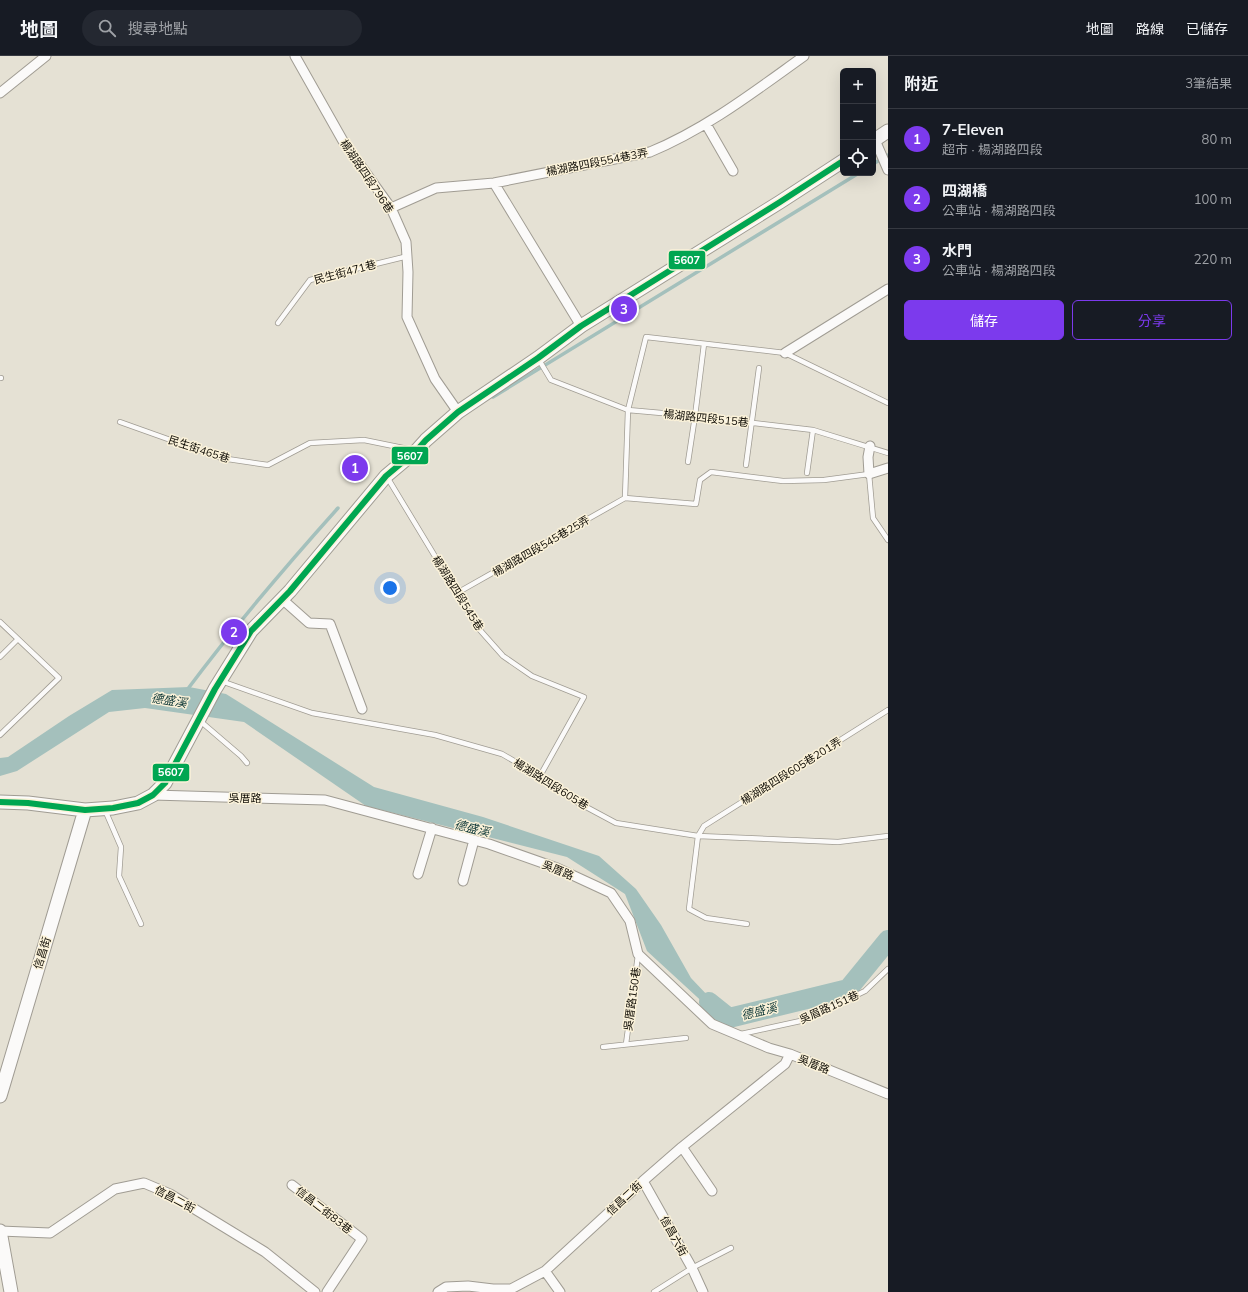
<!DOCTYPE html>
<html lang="zh-TW">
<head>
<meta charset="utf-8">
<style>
	:root { --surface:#171b24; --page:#242831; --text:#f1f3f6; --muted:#9ea1a6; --line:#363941; --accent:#7c3aed }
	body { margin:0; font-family:Mulish,"Noto Sans TC",sans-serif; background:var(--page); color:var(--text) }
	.controls { position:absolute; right:12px; top:12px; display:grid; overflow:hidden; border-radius:6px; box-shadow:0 4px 16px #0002 }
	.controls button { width:36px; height:36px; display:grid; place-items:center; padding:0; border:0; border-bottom:1px solid var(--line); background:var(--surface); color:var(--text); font:20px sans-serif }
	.you { position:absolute; left:390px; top:532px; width:14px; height:14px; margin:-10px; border:3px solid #fff; border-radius:50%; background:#1a73e8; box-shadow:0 0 0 6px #1a73e833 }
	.badge { display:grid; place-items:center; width:26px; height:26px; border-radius:50%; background:var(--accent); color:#fff; font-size:13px; font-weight:700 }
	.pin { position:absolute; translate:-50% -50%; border:2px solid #fff; box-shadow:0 1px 4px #0006 }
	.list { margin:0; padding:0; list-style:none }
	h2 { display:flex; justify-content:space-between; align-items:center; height:52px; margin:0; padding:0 16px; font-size:17px }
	h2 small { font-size:13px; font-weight:400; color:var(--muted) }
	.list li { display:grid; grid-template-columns:26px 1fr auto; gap:12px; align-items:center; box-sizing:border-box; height:60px; padding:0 16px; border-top:1px solid var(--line) }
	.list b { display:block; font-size:15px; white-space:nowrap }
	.list p { margin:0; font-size:13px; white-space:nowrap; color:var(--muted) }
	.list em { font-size:13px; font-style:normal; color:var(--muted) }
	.actions { display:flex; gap:8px; padding:12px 16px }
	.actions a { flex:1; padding:9px 0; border:1px solid var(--accent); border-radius:6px; text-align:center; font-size:14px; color:var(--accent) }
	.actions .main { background:var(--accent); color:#fff }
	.icon { flex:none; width:22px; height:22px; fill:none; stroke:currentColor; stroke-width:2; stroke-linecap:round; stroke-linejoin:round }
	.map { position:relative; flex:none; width:888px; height:1236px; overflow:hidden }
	header { display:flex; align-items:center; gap:24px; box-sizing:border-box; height:56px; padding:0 20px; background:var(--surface); border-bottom:1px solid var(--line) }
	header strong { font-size:19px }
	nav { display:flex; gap:22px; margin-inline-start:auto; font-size:14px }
	.search { width:280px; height:36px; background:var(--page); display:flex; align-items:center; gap:10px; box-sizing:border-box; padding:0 14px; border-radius:22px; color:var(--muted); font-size:15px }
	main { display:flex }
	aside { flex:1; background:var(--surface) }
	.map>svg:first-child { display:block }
</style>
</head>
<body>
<header>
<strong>地圖</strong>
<div class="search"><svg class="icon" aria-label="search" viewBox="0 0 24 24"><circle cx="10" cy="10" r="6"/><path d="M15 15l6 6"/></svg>搜尋地點</div>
<nav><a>地圖</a><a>路線</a><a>已儲存</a></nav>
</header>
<main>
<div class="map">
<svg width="888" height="1236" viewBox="0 0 888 1236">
	<rect width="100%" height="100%" fill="#e5e1d4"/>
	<path fill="#a4c0bc" d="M189 631 226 638 374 731 483 761 599 800 636 833 661 869 691 922 729 962 721 963 647 895 625 838 567 801 366 750 244 666 145 652 109 656 17 715 0 720V702L8 701 69 660 112 634Z"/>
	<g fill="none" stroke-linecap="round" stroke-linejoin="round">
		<path stroke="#a4c0bc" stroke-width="3.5" d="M873 108 888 99
			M493 341 859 117
			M187 634C234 571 285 511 338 452"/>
		<path stroke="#a4c0bc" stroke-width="20" d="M709 946 729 962 848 933 888 884"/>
		<g stroke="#a09c93" stroke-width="6">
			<path id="lane" d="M278 267 310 224 408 200
				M539 304 551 324 628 354 695 360 813 374 888 397
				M0 322H1
				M120 366 221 402 268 409 310 387 364 384 413 394
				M688 406 695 360 704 288
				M746 409 759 312
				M807 417 813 374
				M387 421 479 573 503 600 532 620 584 641 540 720
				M625 442 628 354 646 281 785 297 888 347
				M625 442 696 448 700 424 711 416 783 425 824 424 869 418 873 462 888 484
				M457 537 625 442
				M0 566 59 622 0 679
				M0 601 18 583
				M221 625 312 657 435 679 502 698 540 720 575 745 616 767 698 780 838 786 888 780
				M199 664 241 700 247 707
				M105 754 121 791 119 820 141 868
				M747 868 706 862 689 853 698 780 704 770 888 654
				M741 978 805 964 865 935 888 913
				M626 988 638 899
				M603 991 686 982
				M654 1236 692 1212 731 1192"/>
		</g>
		<g stroke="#a09c93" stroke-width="11">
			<path id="street" d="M295 0 343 85 391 152 406 186 408 216 407 261 435 323 458 356
				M0 37 46 0
				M706 68 733 115
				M875 84 888 114
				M494 127 581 270
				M391 152 436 132 494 127 650 96C706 73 755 35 804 0
				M785 297 888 233
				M870 390 868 401 869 418 888 412
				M282 543 309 567 330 568 362 653
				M153 739 325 744 489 788 557 812 611 837 630 865 638 898 712 968 769 992 790 998 888 1038
				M418 818 432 772
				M463 825 474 784
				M682 1091 712 1135
				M643 1125 692 1212 703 1236
				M292 1129 362 1183 327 1236
				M0 1175 50 1177 115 1133 144 1127 170 1138 265 1196 315 1236
				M545 1215 560 1236
				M438 1236 446 1231 468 1230 493 1233H511L545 1215 643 1125 682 1091 785 1008 790 998"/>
		</g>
		<g stroke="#a09c93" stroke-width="15">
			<path id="secondary" d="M873 85 888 75
				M0 746 28 747 85 754 113 752 138 747 153 739 165 727 215 633 251 575 290 535 386 420 417 394 426 384 458 356 538 302 581 270 780 146 843 105
				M0 1040 85 754
				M0 1175 11 1236"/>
		</g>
		<use href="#lane" stroke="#fbfaf9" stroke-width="4.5"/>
		<use href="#street" stroke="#fbfaf9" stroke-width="9"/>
		<use href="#secondary" stroke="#fbfaf9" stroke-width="13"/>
		<g stroke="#fbf2d9" stroke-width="9">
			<path id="bus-1" d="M0 746 28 747 85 754 113 752 138 747 153 739 165 727 215 633 251 575 290 535 386 420 417 394 426 384 458 356 538 302 581 270 780 146 843 105"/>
		</g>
		<use href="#bus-1" stroke="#00a651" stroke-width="6"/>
	</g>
	<g text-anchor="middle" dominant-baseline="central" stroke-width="3" stroke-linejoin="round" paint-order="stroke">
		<g font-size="11" fill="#0f0c05" stroke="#fbf2d9">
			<text transform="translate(597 106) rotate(-11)">楊湖路四段554巷3弄</text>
			<text transform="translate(367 120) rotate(56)">楊湖路四段796巷</text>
			<text transform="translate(345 216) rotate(-15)">民生街471巷</text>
			<text transform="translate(706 362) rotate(6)">楊湖路四段515巷</text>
			<text transform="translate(199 393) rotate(18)">民生街465巷</text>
			<text transform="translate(541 490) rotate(-30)">楊湖路四段545巷25弄</text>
			<text transform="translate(458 537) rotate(58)">楊湖路四段545巷</text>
			<text transform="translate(791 715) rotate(-32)">楊湖路四段605巷201弄</text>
			<text transform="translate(551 728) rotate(32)">楊湖路四段605巷</text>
			<text transform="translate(245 742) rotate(1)">吳厝路</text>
			<text transform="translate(558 814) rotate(23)">吳厝路</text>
			<text transform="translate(42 897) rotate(-73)">信昌街</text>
			<text transform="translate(632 943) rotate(-82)">吳厝路150巷</text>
			<text transform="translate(829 951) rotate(-24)">吳眉路151巷</text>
			<text transform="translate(814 1008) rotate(22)">吳厝路</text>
			<text transform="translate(624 1142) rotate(-43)">信昌二街</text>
			<text transform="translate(175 1143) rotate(28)">信昌二街</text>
			<text transform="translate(324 1154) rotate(38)">信昌二街83巷</text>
			<text transform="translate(674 1180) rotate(61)">信昌六街</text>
		</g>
		<g font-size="12" font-style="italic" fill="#0c3636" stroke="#fbf2d9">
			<text transform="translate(169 644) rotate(9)">德盛溪</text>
			<text transform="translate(472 772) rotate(14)">德盛溪</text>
			<text transform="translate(759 955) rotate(-14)">德盛溪</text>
		</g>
	</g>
	<g stroke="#fbf2d9" stroke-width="1.5">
		<rect x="668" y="194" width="38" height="20" rx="4" fill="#00a651"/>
		<rect x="391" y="390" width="38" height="19" rx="4" fill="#00a651"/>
		<rect x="152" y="707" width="38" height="19" rx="4" fill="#00a651"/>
	</g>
	<g font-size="11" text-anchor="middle" font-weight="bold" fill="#fff">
		<text x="687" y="208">5607</text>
		<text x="410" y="404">5607</text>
		<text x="171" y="720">5607</text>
	</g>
</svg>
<div class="controls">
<button>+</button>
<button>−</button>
<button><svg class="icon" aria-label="locate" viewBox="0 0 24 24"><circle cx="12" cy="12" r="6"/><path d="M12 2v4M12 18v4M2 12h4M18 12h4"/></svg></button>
</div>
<div class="you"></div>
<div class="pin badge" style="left:355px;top:412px">1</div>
<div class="pin badge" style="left:234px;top:576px">2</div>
<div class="pin badge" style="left:624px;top:253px">3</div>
</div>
<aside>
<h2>附近<small>3筆結果</small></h2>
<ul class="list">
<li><span class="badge">1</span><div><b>7-Eleven</b><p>超市 · 楊湖路四段</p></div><em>80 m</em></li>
<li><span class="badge">2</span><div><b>四湖橋</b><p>公車站 · 楊湖路四段</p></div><em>100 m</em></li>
<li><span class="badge">3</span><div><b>水門</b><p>公車站 · 楊湖路四段</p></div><em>220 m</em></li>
</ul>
<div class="actions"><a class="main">儲存</a><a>分享</a></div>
</aside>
</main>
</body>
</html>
